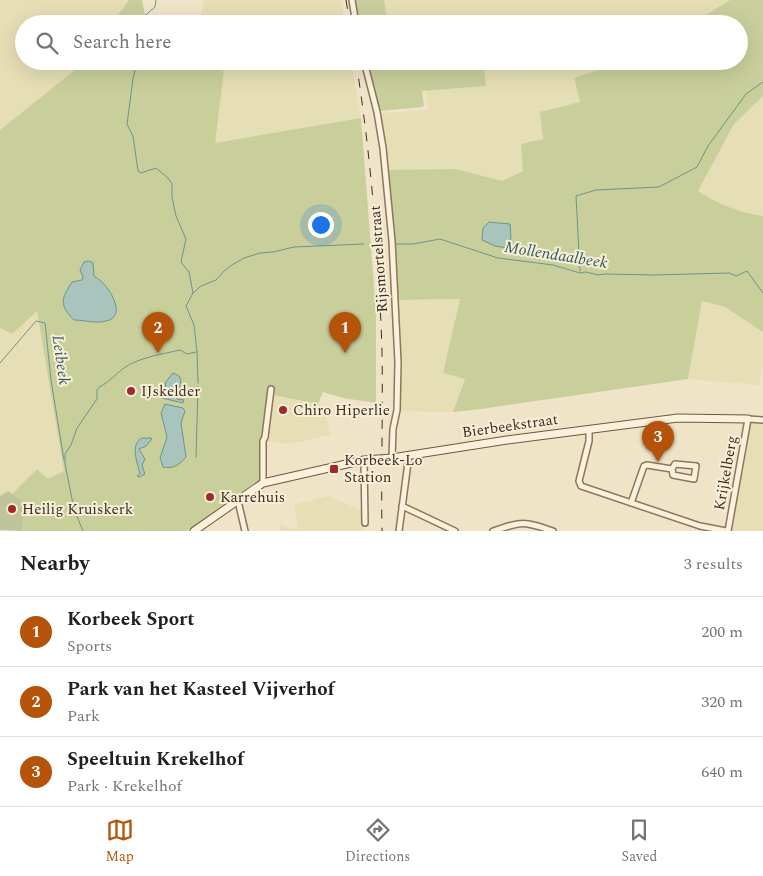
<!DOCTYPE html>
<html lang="en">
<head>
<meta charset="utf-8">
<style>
	:root { --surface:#fff; --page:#f2f2f2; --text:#202124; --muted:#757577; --line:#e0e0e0; --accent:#b45309 }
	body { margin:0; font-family:Spectral,serif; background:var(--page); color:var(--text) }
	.you { position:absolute; left:320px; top:224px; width:18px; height:18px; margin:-12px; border:4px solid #fff; border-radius:50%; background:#1a73e8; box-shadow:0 0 0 8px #1a73e833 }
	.badge { display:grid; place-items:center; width:32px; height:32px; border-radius:50%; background:var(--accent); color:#fff; font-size:16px; font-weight:700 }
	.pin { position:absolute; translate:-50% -41px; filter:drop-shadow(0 1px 2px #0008) }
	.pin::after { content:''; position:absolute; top:26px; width:18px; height:15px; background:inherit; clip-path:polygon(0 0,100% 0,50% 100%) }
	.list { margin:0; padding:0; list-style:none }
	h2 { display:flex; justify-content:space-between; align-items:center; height:65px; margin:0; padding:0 20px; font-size:21px }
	h2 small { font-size:16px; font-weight:400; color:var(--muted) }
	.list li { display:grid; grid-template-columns:32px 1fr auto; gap:15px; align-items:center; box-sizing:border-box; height:70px; padding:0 20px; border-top:1px solid var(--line) }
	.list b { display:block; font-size:19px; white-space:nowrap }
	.list p { margin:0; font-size:16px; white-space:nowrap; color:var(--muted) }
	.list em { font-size:16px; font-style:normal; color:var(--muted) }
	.icon { flex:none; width:28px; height:28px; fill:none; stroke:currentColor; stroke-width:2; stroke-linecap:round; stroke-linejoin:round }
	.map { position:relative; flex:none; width:763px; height:531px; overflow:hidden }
	.search { position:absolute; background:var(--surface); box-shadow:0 5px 20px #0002; left:15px; right:15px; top:15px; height:55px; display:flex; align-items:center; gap:12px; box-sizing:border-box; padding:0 18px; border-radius:28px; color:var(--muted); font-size:19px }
	.sheet { height:275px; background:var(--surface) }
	nav { display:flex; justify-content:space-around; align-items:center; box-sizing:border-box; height:70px; border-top:1px solid var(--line); background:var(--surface); font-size:14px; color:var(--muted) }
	nav a { display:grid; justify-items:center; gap:2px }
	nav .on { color:var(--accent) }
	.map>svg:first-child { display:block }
</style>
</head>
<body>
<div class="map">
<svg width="763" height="531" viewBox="0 0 763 531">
	<rect width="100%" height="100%" fill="#f0e4c8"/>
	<path fill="#e6deb5" d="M0 0H129L111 24H24V61H86L0 130Z
		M204 0H341L345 24H199Z
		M384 0H730L691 24H479L478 15 422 24H388Z
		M192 61H351L361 118 215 144Z
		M483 61H626L574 78 580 102 543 139 523 171 502 181 456 169 387 170 378 115 381 113 428 110 425 91 485 86Z
		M763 96V216L734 210 715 202 697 192 734 124Z
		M460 299 443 373 465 379 453 412 398 411 397 300Z
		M702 301 725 307 763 332V363L759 385 688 379Z
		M37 310 64 472 48 480 37 469 12 494 8 491 0 496V328L12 334Z
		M271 395 323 405 330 435 289 444 264 441Z
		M752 423 763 424V531H731L749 425Z
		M328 496 364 511V531H280L279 524 298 530 294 505Z"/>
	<path fill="#c9cf9b" d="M129 0H142L145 15 174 24H111Z
		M353 0H384L388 24H358Z
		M730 0H763V96L734 124 698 191C720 205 737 212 763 216V332L725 307 702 301 688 379 481 409 453 412 465 379 443 373 460 299 397 300 387 170 456 169 502 181 523 171 521 144 543 139 540 112 580 102 574 78 626 61H739V24H691Z
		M86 61H192V63L224 71 215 143 361 118 376 312V403L343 398 323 392 318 404 268 394 261 480 198 526 186 531H22L25 503 12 494 37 469 48 479 64 471 37 311 12 334 0 328V130Z
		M366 61H483L486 86 422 91 424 105 423 107 380 111 377 108Z"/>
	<path fill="#bfc49a" d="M8 491 25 503 22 531 0 530V496Z"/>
	<path fill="#a9c4bc" stroke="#6f938a" d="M489 222 510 224 511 238 507 248 495 246 482 240 483 228Z
		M89 261 93 263 94 276C97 278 100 280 103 283 112 292 126 317 106 321 97 324 84 320 74 320 59 305 61 299 72 282L82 280 83 277 80 270 84 262Z
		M173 373 179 376 181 380 179 392 175 396 177 399 184 400 183 403 162 398V396L166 388 165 383Z
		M165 404 183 408 185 411 181 423 186 457C179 465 174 469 163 467L160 458 167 437 161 413Z
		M142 438H151L152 439 146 446 139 449 145 459 142 465 145 474 139 477 137 476 140 473C137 463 130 444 142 438Z"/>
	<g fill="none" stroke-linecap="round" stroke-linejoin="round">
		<path stroke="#6f938a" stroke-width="1" d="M140 24 141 19 155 7 156 0
			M137 61 133 79 127 124 133 136 138 171 141 173 156 168 168 178 172 184V197L176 216 186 239 181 262 189 272 193 293 186 306 194 325 197 352 198 383
			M395 244H413L440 239 498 258 553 265 580 273 586 272 598 275 605 274 654 275 729 273 736 276 747 271 763 293
			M580 271 576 196 596 190 659 187 697 167 708 146 746 94 763 82
			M193 293 201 286 216 280 224 271 232 265 244 258 260 253 273 252 294 247 364 244
			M0 363 36 321 45 323 51 380 64 460
			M196 457 198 387
			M83 531 74 509 65 464V454L71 445 77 428 97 399V390L99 387C109 383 117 372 127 366 142 357 163 354 180 350L187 354 196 352"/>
		<g stroke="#8d765c" stroke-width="8">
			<path id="street" d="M352 0 356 24
				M364 61 377 112 383 148 392 241 398 362 397 410 393 429 392 458
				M589 429V441L579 481 581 486 700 526 726 531
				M364 460 365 523
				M675 464 696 466 694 479 673 475 672 469Z
				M263 483V441L265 437 271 389
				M238 501 245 531
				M631 503 644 466 647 465 672 469
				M402 506 455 531
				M399 531 409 455
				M493 531C523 521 523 521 553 531
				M728 531 748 419 763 420"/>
		</g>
		<g stroke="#6f573f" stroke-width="9">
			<path id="secondary" d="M194 531 263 483 364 460 392 458 507 440 678 418 748 419"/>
		</g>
		<use href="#street" stroke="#faf1dc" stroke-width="5"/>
		<use href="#secondary" stroke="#faf1dc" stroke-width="7"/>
		<path stroke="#3d2e20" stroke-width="1" stroke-dasharray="9 9" stroke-linecap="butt" d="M346 0 350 24
			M356 61C371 157 379 255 382 352 383 412 381 471 382 531"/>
	</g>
	<g fill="#9e2a2b" stroke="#f7eed8" stroke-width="2">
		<circle cx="131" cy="391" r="5"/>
		<circle cx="283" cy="410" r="5"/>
		<rect x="329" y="464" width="10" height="10" rx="2.5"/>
		<circle cx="210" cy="497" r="5"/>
		<circle cx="12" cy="509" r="5"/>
	</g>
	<g text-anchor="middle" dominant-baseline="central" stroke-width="4" stroke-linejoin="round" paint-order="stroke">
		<g font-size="15" fill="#3d2e20" stroke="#f7eed8">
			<text transform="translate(379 259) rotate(-94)">Rijsmortelstraat</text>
			<text transform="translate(510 426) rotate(-8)">Bierbeekstraat</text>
			<text transform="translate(726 473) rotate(-80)">Krijkelberg</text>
		</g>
		<g font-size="15" fill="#3d2e20" stroke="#f7eed8" text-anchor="start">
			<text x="141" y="391">IJskelder</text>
			<text x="293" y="410">Chiro Hiperlie</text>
			<text x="344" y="460">Korbeek-Lo<tspan x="344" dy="17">Station</tspan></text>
			<text x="220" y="497">Karrehuis</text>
			<text x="22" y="509">Heilig Kruiskerk</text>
		</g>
		<g font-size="16" font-style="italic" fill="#2f5d5a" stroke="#f7eed8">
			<text transform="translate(556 255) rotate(9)">Mollendaalbeek</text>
			<text transform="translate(61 360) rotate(82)">Leibeek</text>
		</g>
	</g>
</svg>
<div class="you"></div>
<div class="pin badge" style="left:345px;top:353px">1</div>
<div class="pin badge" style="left:158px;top:353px">2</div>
<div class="pin badge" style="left:658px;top:462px">3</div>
<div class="search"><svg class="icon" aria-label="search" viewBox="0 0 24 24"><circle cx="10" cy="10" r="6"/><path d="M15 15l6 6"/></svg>Search here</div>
</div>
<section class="sheet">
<h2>Nearby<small>3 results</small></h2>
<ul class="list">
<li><span class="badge">1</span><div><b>Korbeek Sport</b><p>Sports</p></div><em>200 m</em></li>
<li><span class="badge">2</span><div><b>Park van het Kasteel Vijverhof</b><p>Park</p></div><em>320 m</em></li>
<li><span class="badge">3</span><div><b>Speeltuin Krekelhof</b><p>Park · Krekelhof</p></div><em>640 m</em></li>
</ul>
</section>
<nav>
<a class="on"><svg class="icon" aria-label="map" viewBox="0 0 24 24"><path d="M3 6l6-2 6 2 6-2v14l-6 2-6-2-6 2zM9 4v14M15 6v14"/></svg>Map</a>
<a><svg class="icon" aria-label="directions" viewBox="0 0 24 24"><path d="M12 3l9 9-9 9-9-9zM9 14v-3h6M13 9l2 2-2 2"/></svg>Directions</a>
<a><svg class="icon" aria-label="saved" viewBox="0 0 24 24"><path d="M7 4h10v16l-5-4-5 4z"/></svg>Saved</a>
</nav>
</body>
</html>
